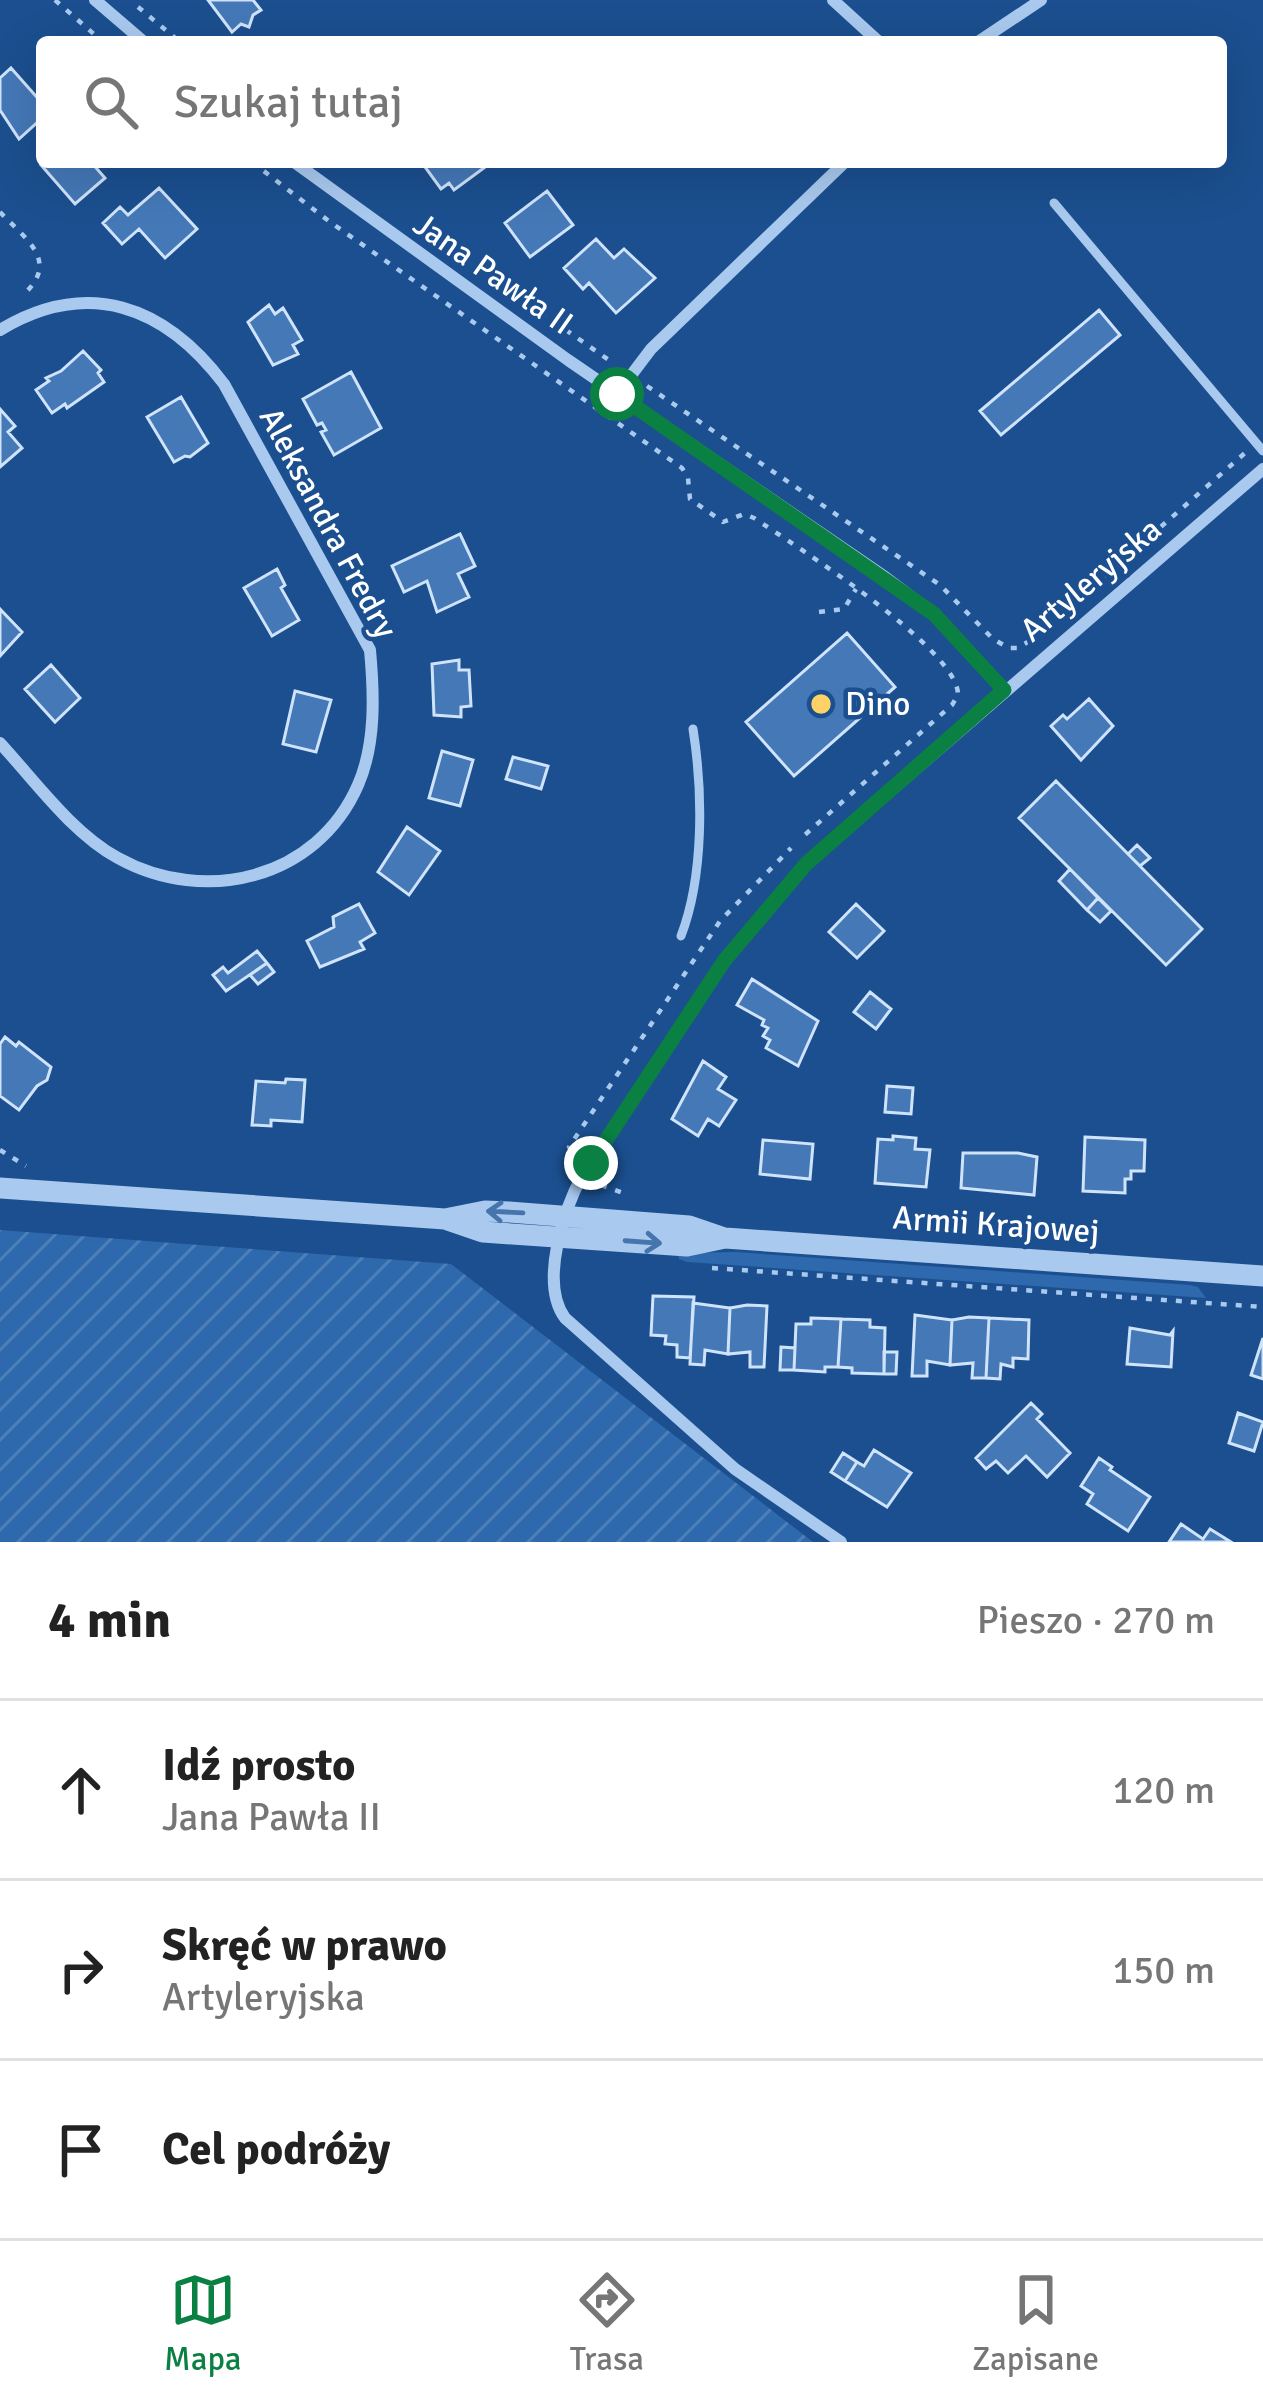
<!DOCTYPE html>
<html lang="pl">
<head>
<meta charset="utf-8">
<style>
	:root { --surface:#fff; --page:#f6f6f6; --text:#222; --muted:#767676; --line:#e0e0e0; --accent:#0b8043 }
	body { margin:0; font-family:Signika,sans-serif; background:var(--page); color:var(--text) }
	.stop { position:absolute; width:36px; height:36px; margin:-27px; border:9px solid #0b8043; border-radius:50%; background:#fff }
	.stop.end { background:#0b8043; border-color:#fff; box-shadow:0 3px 12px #0008 }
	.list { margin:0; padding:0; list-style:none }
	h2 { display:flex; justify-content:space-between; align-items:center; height:156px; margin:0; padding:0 48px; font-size:51px }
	h2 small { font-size:39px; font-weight:400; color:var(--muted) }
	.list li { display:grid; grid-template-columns:78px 1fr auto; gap:36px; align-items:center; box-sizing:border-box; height:180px; padding:0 48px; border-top:3px solid var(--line) }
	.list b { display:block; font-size:45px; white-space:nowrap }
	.list p { margin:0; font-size:39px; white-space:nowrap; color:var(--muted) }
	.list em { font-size:39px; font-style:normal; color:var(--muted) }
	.icon { flex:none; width:66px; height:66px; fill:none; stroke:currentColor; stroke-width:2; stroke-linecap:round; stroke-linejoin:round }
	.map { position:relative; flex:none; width:1263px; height:1542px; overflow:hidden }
	.search { position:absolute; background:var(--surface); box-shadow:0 12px 48px #0002; left:36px; right:36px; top:36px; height:132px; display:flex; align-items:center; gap:30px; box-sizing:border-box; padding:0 42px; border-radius:12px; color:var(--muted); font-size:45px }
	.sheet { height:696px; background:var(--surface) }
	nav { display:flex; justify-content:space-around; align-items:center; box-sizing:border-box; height:168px; border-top:3px solid var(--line); background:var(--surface); font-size:33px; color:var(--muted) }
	nav a { display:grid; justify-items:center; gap:6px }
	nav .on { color:var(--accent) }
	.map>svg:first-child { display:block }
</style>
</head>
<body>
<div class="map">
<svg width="1263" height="1542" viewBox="0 0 1263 1542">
	<defs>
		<pattern id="garden-furrows" width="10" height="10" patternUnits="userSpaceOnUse" patternTransform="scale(3)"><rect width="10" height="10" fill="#2e69ad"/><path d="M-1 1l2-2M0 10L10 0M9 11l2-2" fill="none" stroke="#4d80b9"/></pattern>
	</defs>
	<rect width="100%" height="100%" fill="#1b4f8f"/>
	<path fill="#2e69ad" d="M736 1252 1190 1285 1198 1287 1206 1298 687 1262 679 1259 678 1253Z"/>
	<path fill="url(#garden-furrows)" d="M0 1230 451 1264 813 1542H0Z"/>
	<path fill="#4478b7" stroke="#cfe3fa" stroke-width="3" d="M208 0H253L261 10 253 15 249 27 241 24 232 32Z
		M11 68 42 103V118L19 139 0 110V78Z
		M45 162H91L105 178 75 204 41 165Z
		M430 162H492L454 190 449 183 441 189 425 167Z
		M159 188 197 229 165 258 139 229 122 244 103 223 120 207 128 215Z
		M547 191 573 225 530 257 505 223Z
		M596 239 614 258 624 249 655 278 616 313 589 283 583 289 564 268Z
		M269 305 275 314 283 308 302 340 293 345 298 354 273 365 248 322Z
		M1099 310 1120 335 1001 435 980 411Z
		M83 351 101 370 98 373 104 382 67 408 65 404 52 413 36 390 49 381 46 378 61 371Z
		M351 372 381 428 334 455 321 432 326 430 322 423 317 425 303 399Z
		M181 397 208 443 190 457 185 456 174 462 147 417Z
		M0 409 15 426 8 432 22 448 0 467Z
		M460 534 475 566 458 574 469 597 437 612 427 581 404 592 392 566Z
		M277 569 285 585 281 588 299 620 272 636 244 588Z
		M0 609 22 632 0 656Z
		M847 633 895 687 794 776 746 722Z
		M459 660V670H469L471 706 461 707V717L434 715 432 664Z
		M51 665 80 698 55 722 25 689Z
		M295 691 331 700 316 752 283 744Z
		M1089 699 1113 726 1081 760 1051 726 1063 715 1067 719Z
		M442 751 473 760 460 806 429 798Z
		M513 757 548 766 541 789 506 779Z
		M1056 781 1202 929 1166 965 1019 818Z
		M407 827 440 851 409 895 378 872Z
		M1137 845 1150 858 1140 866 1128 854Z
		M1070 869 1098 898 1087 910 1059 881Z
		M1098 898 1111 911 1100 922 1087 910Z
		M359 904 375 933 360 942 364 949 320 967 307 941 334 927 333 917Z
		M856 904 884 931 857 958 829 932Z
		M257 951 267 963 226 991 213 975 223 967 228 973Z
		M267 963 274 972 258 984 250 975Z
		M752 979 818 1021 798 1066 766 1048 770 1040 763 1036 768 1028 762 1025 764 1020 737 1005Z
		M870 992 891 1009 876 1029 854 1012Z
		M5 1037 16 1046 19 1042 51 1067 47 1080 37 1086 19 1110 0 1096V1044Z
		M703 1061 726 1077 718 1089 736 1100 719 1126 708 1119 698 1136 672 1119Z
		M286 1079 305 1080 302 1122 271 1120V1126L252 1125 256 1081 285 1083Z
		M887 1086 913 1088 911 1114 885 1112Z
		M893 1136 916 1138 915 1149 930 1150 926 1187 875 1183 878 1139 893 1140Z
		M1085 1137 1145 1140 1144 1171H1131V1179H1125V1193L1083 1191Z
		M763 1140 813 1144 810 1179 760 1174Z
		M963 1153H1018L1037 1157 1034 1195 961 1188Z
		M653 1296 694 1297 690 1358 677 1357V1345L665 1344 666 1336 651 1335Z
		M693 1303 730 1308 728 1354 705 1350 704 1365 690 1364Z
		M747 1305 767 1306 764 1367H750V1352L728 1354 730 1308Z
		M915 1315 952 1320 950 1365 927 1361V1376H912Z
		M969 1317 989 1318 986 1378H972L973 1363 950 1365 952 1320Z
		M811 1318 841 1319 838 1367H825V1372L794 1370 796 1324H811Z
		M989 1318 1029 1320 1028 1359 1013 1358V1367L1001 1364 1000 1379 986 1378Z
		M841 1319 870 1320V1327L885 1328 884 1374 852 1373V1368L838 1367Z
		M1130 1328 1170 1335 1173 1331 1171 1367 1127 1364Z
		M1263 1338V1379L1251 1375Z
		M781 1347 795 1348 794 1370H780Z
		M884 1352H897L896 1374H884Z
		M1031 1403 1042 1414 1037 1419 1070 1453 1047 1477 1026 1456 1008 1473 996 1461 986 1469 976 1458Z
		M1238 1413 1263 1422 1254 1451 1229 1443Z
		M874 1450 911 1473 887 1507 845 1481 857 1462 864 1466Z
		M843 1453 857 1462 845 1481 831 1472Z
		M1099 1458 1112 1467 1110 1470 1150 1497 1128 1531 1087 1504 1093 1494 1081 1486Z
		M1181 1524 1203 1539 1210 1529 1231 1542H1169Z"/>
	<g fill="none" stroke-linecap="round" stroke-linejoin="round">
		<path stroke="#a9c9ee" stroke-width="4.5" stroke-dasharray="6 9" stroke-linecap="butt" d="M55 0 103 42
			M138 7 180 42
			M252 162 330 222 682 468 688 478 690 499 723 522 744 514 754 518C794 545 959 649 958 695L952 705 799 840
			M0 212C24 238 60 260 25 293
			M529 304 613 363
			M647 386 940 585 993 639 1009 648H1017L1033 639
			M1082 596 1245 453
			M819 612 844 609 856 589
			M0 1150 26 1166
			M573 1150 569 1147 720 921 791 848
			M601 1185 629 1195
			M712 1268 1263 1307"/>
		<path stroke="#a9c9ee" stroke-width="9" d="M1054 203 1263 451
			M681 936C704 876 703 792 693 729"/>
		<path stroke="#a9c9ee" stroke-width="12" d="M95 0 144 42
			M833 0 879 42
			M978 42 1041 0
			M294 162 568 360 885 577 934 614 1004 690
			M0 330C88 277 165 306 224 384L370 650C374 694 376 744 358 785 317 879 205 906 118 858 72 833 35 781 0 743
			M617 394 651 349 845 162
			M841 1542 735 1469 565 1318C539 1283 564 1209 583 1174L724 961 806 864 1263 469"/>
		<path stroke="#a9c9ee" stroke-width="21" d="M0 1188 445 1219 485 1211 509 1212 689 1226 724 1238
			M445 1219 483 1232 687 1246 725 1238 1263 1276"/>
	</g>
	<defs><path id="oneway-shaft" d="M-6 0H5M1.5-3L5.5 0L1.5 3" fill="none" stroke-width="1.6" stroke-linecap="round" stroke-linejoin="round" transform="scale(3)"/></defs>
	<g stroke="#4674ac">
		<use href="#oneway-shaft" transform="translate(505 1212) rotate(-177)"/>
		<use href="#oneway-shaft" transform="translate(643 1242) rotate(4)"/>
	</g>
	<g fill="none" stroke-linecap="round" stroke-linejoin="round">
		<path stroke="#0b8043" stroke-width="15" d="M591 1163 724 961 806 864 1004 690 934 614 617 394"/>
	</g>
	<circle fill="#ffd166" stroke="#1b4f8f" stroke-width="4.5" cx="821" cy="704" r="12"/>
	<g text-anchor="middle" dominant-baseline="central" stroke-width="9" stroke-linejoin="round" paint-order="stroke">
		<g font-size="33" fill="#fff" stroke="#1b4f8f">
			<text transform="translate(493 274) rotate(35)">Jana Pawła II</text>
			<text transform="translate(328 523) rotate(62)">Aleksandra Fredry</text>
			<text transform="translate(1091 580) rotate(-40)">Artyleryjska</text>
			<text transform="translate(996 1225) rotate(4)">Armii Krajowej</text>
		</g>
		<g font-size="33" fill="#fff" stroke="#1b4f8f" text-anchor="start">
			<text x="845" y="704">Dino</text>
		</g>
	</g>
</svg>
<div class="stop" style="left:617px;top:394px"></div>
<div class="stop end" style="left:591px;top:1163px"></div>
<div class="search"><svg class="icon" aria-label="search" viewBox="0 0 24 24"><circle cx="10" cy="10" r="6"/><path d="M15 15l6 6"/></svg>Szukaj tutaj</div>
</div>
<section class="sheet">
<h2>4 min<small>Pieszo · 270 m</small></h2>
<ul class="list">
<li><svg class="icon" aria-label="ahead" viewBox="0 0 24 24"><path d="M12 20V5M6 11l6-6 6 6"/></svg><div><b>Idź prosto</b><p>Jana Pawła II</p></div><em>120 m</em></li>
<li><svg class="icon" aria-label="right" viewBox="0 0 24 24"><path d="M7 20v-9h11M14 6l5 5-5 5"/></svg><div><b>Skręć w prawo</b><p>Artyleryjska</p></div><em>150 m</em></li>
<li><svg class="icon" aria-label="arrive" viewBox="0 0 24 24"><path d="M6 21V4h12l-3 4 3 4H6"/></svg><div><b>Cel podróży</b></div></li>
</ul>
</section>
<nav>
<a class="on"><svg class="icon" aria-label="map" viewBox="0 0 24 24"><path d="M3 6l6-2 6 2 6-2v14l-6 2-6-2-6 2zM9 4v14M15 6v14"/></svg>Mapa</a>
<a><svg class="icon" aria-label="directions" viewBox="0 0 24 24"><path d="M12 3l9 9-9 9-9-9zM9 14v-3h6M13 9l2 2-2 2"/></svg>Trasa</a>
<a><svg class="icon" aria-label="saved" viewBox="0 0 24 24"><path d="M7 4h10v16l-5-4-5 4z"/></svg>Zapisane</a>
</nav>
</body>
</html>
